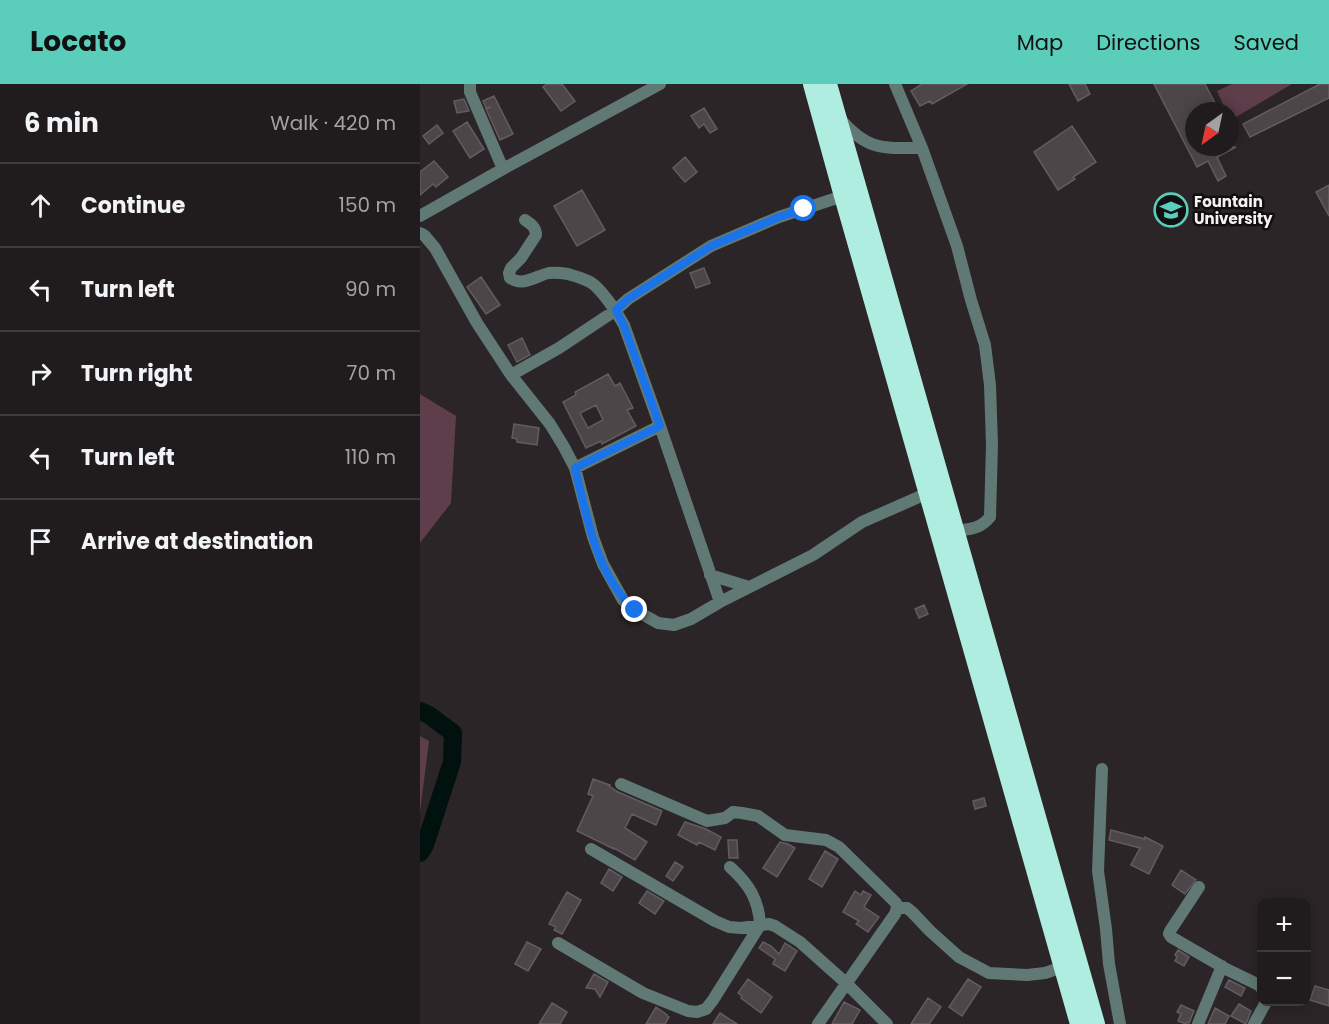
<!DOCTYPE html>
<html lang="en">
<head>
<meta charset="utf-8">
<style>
	:root { --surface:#201c1d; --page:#2d292a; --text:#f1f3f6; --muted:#a2a1a4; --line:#3d3a3b; --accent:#5bcebb }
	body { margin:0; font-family:Poppins,sans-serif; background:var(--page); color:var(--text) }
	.controls { position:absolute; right:18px; bottom:18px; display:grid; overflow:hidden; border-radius:12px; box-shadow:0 3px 15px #0003 }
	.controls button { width:54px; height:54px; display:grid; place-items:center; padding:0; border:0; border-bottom:2px solid var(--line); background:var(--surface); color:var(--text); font:30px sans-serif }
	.compass { position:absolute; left:765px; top:18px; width:54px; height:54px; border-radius:50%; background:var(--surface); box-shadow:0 3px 15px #0003; rotate:213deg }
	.stop { position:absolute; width:18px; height:18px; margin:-14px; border:4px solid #1a73e8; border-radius:50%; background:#fff }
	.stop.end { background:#1a73e8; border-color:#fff; box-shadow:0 2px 6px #0008 }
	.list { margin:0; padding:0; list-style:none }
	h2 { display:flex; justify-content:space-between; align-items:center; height:78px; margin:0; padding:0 24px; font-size:26px }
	h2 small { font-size:20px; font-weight:400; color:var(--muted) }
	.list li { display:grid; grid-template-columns:39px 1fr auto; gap:18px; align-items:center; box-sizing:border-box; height:84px; padding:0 24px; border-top:2px solid var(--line) }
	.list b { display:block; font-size:22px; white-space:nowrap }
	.list em { font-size:20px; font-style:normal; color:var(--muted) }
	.icon { flex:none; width:33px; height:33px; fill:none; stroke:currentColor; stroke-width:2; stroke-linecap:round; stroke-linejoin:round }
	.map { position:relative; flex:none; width:909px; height:940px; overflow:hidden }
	header { display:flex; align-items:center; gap:36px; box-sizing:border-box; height:84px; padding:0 30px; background:var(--accent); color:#111 }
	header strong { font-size:28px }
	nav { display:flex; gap:33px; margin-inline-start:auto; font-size:21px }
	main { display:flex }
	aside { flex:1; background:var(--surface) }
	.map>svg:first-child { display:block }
</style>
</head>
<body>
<header>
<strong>Locato</strong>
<nav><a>Map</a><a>Directions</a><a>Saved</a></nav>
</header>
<main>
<aside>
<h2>6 min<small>Walk · 420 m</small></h2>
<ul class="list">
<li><svg class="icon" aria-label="ahead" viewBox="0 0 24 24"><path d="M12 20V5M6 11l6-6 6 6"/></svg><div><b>Continue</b></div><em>150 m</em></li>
<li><svg class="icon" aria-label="left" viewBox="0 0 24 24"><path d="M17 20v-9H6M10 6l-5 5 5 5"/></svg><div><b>Turn left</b></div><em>90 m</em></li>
<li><svg class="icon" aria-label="right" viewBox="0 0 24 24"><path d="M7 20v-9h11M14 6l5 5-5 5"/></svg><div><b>Turn right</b></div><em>70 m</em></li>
<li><svg class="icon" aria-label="left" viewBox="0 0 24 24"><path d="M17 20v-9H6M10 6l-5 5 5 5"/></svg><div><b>Turn left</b></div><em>110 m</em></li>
<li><svg class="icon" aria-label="arrive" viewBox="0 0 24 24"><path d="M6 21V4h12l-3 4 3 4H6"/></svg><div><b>Arrive at destination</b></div></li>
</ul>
</aside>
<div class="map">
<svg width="909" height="940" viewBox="0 0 909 940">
	<rect width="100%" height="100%" fill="#2b2527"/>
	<path fill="#5f3e4b" d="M812 0H872L811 36 810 27H806L797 7Z
		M0 310 36 332 31 419 0 459Z
		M0 652 9 657 0 728Z"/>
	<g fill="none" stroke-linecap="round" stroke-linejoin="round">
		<path stroke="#01110e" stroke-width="18" d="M0 627 9 631 33 649 32 678 5 761 0 769"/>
	</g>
	<path fill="#4d4649" stroke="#635c5f" stroke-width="1.5" fill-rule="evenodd" d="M127 0H142L155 17 141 27 123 3Z
		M502 0H547L512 20 510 17 500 22 491 7Z
		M649 0H665L670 10 658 17Z
		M734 0H785L799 27H774V63H816L797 73 806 92 798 97 788 77 777 83Z
		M900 0H909V14L830 53 823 40Z
		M74 12 93 50 80 56 66 25 71 23 66 24 63 17Z
		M44 15 49 27 37 29 34 17Z
		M284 24 297 45 290 49 284 40 279 44 271 32Z
		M47 38 64 65 50 74 33 47Z
		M17 41 23 49 9 60 3 52Z
		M652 42 676 78 653 93 655 95 638 106 614 68Z
		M265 73 277 88 265 98 253 84Z
		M14 77 28 93 16 103 13 100 0 111V88Z
		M909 101V132L896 108Z
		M162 106 185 146 157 162 134 122Z
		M284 184 290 199 276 204 270 189Z
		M61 193 80 221 66 230 47 203Z
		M102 254 110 271 97 278 88 261Z
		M188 290 195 302 200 299 213 324 207 326 216 342 182 360 181 357 166 364 143 318 156 311 155 308ZM176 321 183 336 168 344 160 329Z
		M94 340 119 344 117 361 97 358V355L92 354Z
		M504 521 508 530 499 534 495 525Z
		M173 695 190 701 189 702 198 708 242 727 236 741 212 730 205 744 227 758 215 776 194 764V765L157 747 173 712 168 710Z
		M564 714 566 722 555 725 553 717Z
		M265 738 286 745 301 753 295 766 279 758 277 761 258 751Z
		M691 746 725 755V753L743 762 729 790 711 781 720 764 689 756Z
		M308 756H317L318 774H309Z
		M360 758 368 760 375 764 357 793 343 784Z
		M405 767 418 775 402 803 389 795Z
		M255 778 263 783 253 797 246 792Z
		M189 785 202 793 193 807 181 799Z
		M761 786 776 796 765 810 752 801Z
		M227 807 244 817 235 830 219 819Z
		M435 807 441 811 443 807 451 811 444 823 459 833 448 848 436 840 439 837 423 828Z
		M147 808 161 816 142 850 134 846 136 843 129 840Z
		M107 858 121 865 108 887 95 880Z
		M343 858 351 862 359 870 365 859 377 867 365 887 353 880 355 875 339 864Z
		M758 866 769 873 764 882 755 877 757 873 755 871Z
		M174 890 188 898 180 913 175 905 166 904Z
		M328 895 352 913 341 929 321 914 322 912 318 909Z
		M548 895 561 903 542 932 529 923Z
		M809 896 825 904 821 912 805 903Z
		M895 902 909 906V922L890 916Z
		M508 914 521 923 509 940H491Z
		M424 918 440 926 432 940H412Z
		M132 919 147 928 140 940H119Z
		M819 920 831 927 826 940 811 932Z
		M761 921 774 927 769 939 767 938 766 940 758 937 761 930 757 928Z
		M236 923 247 931V932L249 933 245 940H226Z
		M795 924 809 932 805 940H788Z
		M300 929 317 940H293Z"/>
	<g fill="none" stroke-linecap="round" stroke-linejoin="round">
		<path stroke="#617974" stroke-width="12" d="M50 0V8L83 85
			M475 0 502 64 537 162 551 216 565 261 570 301 572 361 570 433C560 445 551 445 536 447
			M420 35C448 67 462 64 502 64
			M0 132 83 85 240 0
			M105 136C111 140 116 143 116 151L101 174 91 184 89 189 90 194C104 203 115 192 129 189 136 188 142 189 148 190 155 192 163 194 170 198 181 204 198 230 204 241L240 342 300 518
			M0 149 4 151 15 164 57 239 91 291 130 340 144 363 155 384 173 453 183 480 203 516 215 526 238 539 254 541 271 535 300 518 393 471 442 438 508 409
			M91 291 139 264 196 226 208 215 291 162 359 133 423 112
			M155 384 240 342
			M290 491 329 503
			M682 685 678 787 686 845 689 880 700 940
			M201 700 287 737 305 734 313 728 322 729 338 732 365 751 406 756 419 763 476 819 477 824 475 830 398 940
			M171 765 295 837 309 843 321 844 349 840 355 842 380 858 426 899 467 940
			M779 803 750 847 749 850 751 853 808 886 839 901 842 905
			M477 824H487L492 828 510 847 539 873 569 889 607 891 625 889 643 883
			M138 859 223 909 268 927 277 928 286 925 293 916 340 841C339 816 329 800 310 783
			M778 940 802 882
			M834 940 846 918"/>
		<path stroke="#b0ede1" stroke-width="18" d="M392 0 423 112 659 940
			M408 0 676 940"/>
	</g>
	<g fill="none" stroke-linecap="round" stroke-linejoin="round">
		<path stroke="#1a73e8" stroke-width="8" d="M215 526C176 491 167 433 155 384L240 342 204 242 196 226 208 215 291 162 359 133 384 125"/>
	</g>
	<defs>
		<g id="university-ring" transform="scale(1.725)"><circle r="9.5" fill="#120f10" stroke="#5bcebb" stroke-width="1.5"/><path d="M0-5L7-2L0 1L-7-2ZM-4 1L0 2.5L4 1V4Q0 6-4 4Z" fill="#5bcebb"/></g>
	</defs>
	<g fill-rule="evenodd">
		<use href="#university-ring" x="751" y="126"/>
	</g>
	<g text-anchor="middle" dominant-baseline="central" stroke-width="5" stroke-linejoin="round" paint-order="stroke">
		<g font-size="15" font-weight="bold" fill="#f5f1f3" stroke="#120f10" text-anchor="start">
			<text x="774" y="117">Fountain<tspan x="774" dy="17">University</tspan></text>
		</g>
	</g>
</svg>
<div class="controls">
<button>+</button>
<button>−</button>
</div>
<svg class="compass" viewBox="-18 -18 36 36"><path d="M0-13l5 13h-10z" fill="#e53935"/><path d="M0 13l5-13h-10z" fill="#a2a1a4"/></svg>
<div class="stop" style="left:384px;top:125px"></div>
<div class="stop end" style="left:215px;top:526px"></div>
</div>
</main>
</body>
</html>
